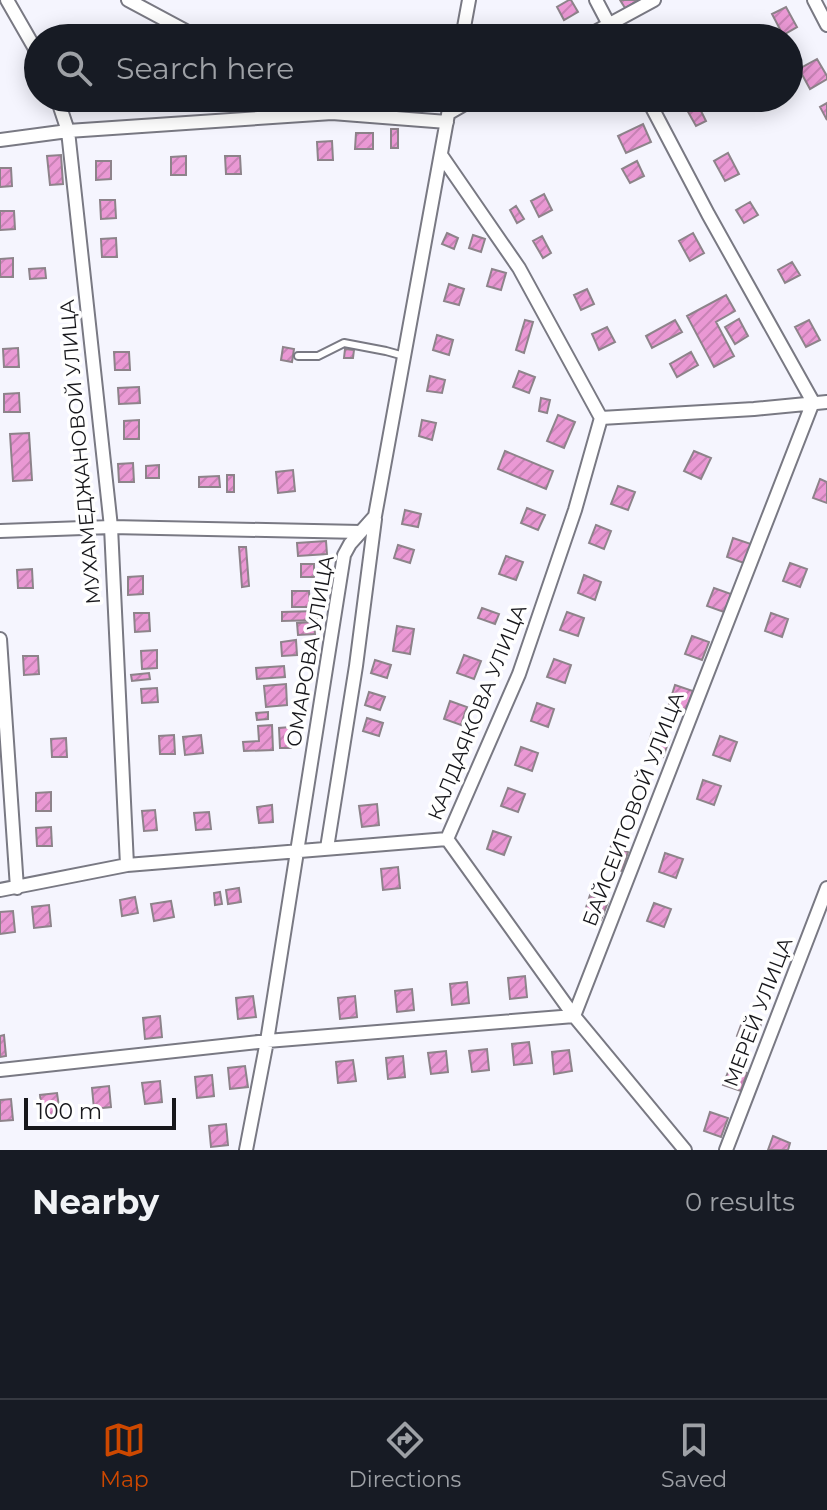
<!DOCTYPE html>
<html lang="en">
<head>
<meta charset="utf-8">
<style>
	:root { --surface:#171b24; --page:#20242c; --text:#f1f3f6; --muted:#9ea1a6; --line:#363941; --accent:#cd4800 }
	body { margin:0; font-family:Montserrat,sans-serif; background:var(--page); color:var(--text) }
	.scale { position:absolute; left:24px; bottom:20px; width:152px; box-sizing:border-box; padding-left:8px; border:4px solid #17171b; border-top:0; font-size:22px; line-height:28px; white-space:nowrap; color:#17171b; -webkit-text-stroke:6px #fff; paint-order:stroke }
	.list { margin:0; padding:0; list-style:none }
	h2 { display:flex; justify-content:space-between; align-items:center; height:104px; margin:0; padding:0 32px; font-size:34px }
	h2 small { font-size:26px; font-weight:400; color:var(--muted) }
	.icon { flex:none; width:44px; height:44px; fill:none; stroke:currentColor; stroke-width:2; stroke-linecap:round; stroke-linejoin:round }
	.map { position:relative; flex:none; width:827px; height:1150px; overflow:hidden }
	.search { position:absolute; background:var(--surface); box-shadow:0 4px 20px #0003; left:24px; right:24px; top:24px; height:88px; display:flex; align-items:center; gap:20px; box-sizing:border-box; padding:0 28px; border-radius:44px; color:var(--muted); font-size:30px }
	.sheet { height:248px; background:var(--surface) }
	nav { display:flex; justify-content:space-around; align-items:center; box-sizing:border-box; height:112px; border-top:2px solid var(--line); background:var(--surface); font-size:22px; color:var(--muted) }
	nav a { display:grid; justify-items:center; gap:4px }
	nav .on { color:var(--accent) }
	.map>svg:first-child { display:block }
</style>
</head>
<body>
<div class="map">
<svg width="827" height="1150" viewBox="0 0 827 1150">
	<defs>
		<pattern id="building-hatch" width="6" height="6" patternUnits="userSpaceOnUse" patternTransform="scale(2)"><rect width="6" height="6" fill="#ea98d4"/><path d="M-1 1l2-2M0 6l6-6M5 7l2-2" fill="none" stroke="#c882b5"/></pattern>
	</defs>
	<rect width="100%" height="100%" fill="#f5f5fe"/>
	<path fill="url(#building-hatch)" stroke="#8d838a" stroke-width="2" d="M569 0H571L578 12 564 20 557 7Z
		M620 0H639L625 8Z
		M786 7 797 27 783 35 772 14Z
		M817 59 827 76V79L810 89 799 69Z
		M827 103V120L820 107Z
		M698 105 706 121 696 126 687 110Z
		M643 124 651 142 626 153 618 136Z
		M391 129H398V148H391Z
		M356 133H373V149H355Z
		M332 141 333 160H318L317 142Z
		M728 153 739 174 725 181 714 161Z
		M61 155 63 184 50 185 47 156Z
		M186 156V175H171V157Z
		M225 156H240L241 174H226Z
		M96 161H111V179L96 180Z
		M637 161 644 176 630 183 622 169Z
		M0 168H11L12 186 0 187Z
		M544 194 552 210 539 217 531 201Z
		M100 200H115L116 218 101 219Z
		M750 202 758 215 744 223 736 210Z
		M516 206 524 219 517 223 510 210Z
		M0 211H14L15 229 0 230Z
		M447 233 458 238 454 249 442 244Z
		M693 233 704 253 690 261 679 241Z
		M473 235 485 239 481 252 469 248Z
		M542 236 551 253 543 258 533 241Z
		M116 238 117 257H102L101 239Z
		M13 258V277H0V259Z
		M792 262 800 275 785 283 778 270Z
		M45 268 46 278 30 279 29 269Z
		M492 269 506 273 501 290 487 286Z
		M449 284 464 289 459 305 444 301Z
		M587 289 594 304 581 310 574 295Z
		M726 295 735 311 716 322 734 356 714 367 687 316Z
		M739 319 748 336 735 344 725 327Z
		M525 320 533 322 524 353 516 350Z
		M675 320 682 332 652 348 646 336Z
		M809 320 820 340 806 347 795 327Z
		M607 327 615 342 599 350 592 334Z
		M437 335 453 340 449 355 433 350Z
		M283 347 294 349 292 362 281 360Z
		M18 348 19 367H4L3 349Z
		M345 349 354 350 353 358H344Z
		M114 352H129L130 370H115Z
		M691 352 698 365 677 377 670 364Z
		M519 371 535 377 529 393 513 387Z
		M430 376 445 380 442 393 427 391Z
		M139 387 140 403 119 404 118 388Z
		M19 393 20 412H4V394Z
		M541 398 550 400 547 413 539 411Z
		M558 415 575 422 564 448 547 441Z
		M139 420V439H124V421Z
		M422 420 436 423 432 440 419 436Z
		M29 433 32 480 13 481 10 434Z
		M505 451 553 471 546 489 498 469Z
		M694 451 711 458 701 479 684 471Z
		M133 463 134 482H119L118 464Z
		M159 465V478H146V466Z
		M293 470 295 491 278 493 276 472Z
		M227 475H234V492H227Z
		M219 476 220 487H199V477Z
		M820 479 827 482V503L813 498Z
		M618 486 635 492 628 510 611 504Z
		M527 508 545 515 538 530 521 523Z
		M405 510 421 514 418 527 402 524Z
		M596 525 611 531 604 549 589 543Z
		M733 538 751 544 744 563 727 557Z
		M326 541 327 554 298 556 297 543Z
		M398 545 414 550 410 563 394 558Z
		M239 547H246L249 586 242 587Z
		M506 556 523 562 516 580 499 574Z
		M790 563 807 569 800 587 783 581Z
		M301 564H314V577H301Z
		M32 569 33 588H18L17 570Z
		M584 575 601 582 595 600 578 593Z
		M143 576V594L128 595V577Z
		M714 588 731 594 724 612 707 606Z
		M292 591H309L310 607H292Z
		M482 608 499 614 495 624 478 618Z
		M317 611V620L282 621V612Z
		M567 612 584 618 578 636 560 630Z
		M134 613H149L150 631 135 632Z
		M771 613 788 619 782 637 765 631Z
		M314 622 315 634 298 635 297 623Z
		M397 626 414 629 410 654 393 651Z
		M692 636 709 642 702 660 685 654Z
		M296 640 297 655 282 656 281 642Z
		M157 650V668L142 669 141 651Z
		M464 655 481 661 474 679 457 673Z
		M23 656H38L39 674 24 675Z
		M554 659 571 665 565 683 547 677Z
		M375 660 391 665 387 678 371 673Z
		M284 666 285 677 257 679 256 668Z
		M149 673 150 679 132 681 131 675Z
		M286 684 287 705 266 707 264 686Z
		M675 685 693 691 686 710 669 704Z
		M157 688 158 702 142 703 141 689Z
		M369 692 385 697 380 710 365 705Z
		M450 701 467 707 461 725 444 719Z
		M537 703 554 709 548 727 531 721Z
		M268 712V719L257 720 256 713Z
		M367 718 383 723 379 736 363 731Z
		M272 725 273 750 244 751 243 742 259 741 258 726Z
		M290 727 291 748H280L279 728Z
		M652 732 670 738 663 757 646 751Z
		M174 735 175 754H160L159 736Z
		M201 735 203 753 185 755 183 737Z
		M720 736 737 742 730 761 713 755Z
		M66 738 67 757H52L51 739Z
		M521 747 538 753 532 771 515 765Z
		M703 780 721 786 714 805 697 799Z
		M508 788 525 794 518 812 501 806Z
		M51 792V811H36V793Z
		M377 804 379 825 362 827 359 806Z
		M272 805 273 822 259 823 257 807Z
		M155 810 157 830 144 831 142 811Z
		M209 812 211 829 196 830 194 813Z
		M51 827 52 846H37L36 828Z
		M493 831 511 837 504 855 487 849Z
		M611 846 628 852 622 871 604 865Z
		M665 853 683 859 676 878 659 872Z
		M398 867 400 888 383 890 381 869Z
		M239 888 241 902 228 904 226 890Z
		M220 892 222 904 215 905 214 893Z
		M590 895 608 902 601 920 584 914Z
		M135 897 138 913 122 916 120 900Z
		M171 901 174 917 154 921 151 904Z
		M654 903 671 909 664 927 647 921Z
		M49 905 51 926 34 928 32 907Z
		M13 911 15 932 0 934V912Z
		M525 976 527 997 510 999 508 978Z
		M467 982 469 1003 452 1005 450 984Z
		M412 989 414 1010 397 1012 395 991Z
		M253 996 256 1017 238 1019 236 998Z
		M355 996 357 1017 340 1019 338 998Z
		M160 1016 162 1037 145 1039 143 1018Z
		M744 1017 761 1024 755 1042 737 1036Z
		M4 1035 6 1056 0 1057V1036Z
		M529 1042 532 1063 514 1065 512 1044Z
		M487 1049 489 1070 472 1072 469 1051Z
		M569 1050 572 1071 554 1074 552 1052Z
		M446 1051 448 1072 431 1074 428 1053Z
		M403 1056 405 1077 388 1079 386 1058Z
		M353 1060 356 1081 338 1083 336 1062Z
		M245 1066 248 1087 230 1089 228 1068Z
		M730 1067 747 1073 741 1091 723 1085Z
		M212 1075 214 1096 197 1098 195 1077Z
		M160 1081 162 1102 145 1104 142 1083Z
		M109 1086 111 1107 94 1109 92 1088Z
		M57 1093 60 1114 42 1116 40 1095Z
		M11 1099 13 1120 0 1121V1100Z
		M710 1112 728 1118 721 1137 704 1131Z
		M226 1124 228 1145 211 1147 209 1126Z
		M773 1136 790 1143 788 1150H768Z"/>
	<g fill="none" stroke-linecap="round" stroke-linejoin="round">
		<g stroke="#797983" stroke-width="10">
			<path id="service" d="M298 356H318L344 343 386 351 404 356"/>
		</g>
		<g stroke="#797983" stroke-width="16">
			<path id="minor" d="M7 0 38 54
				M128 0 199 38
				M596 0 616 38
				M814 0 827 25
				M462 38 469 0
				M584 38 654 0
				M57 98 68 131 332 113
				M305 98 332 113 447 122
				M449 113 475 98
				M0 140 68 131 111 527 127 865
				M601 418 754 409 827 402
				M0 531 111 527 361 532
				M0 639 17 888
				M447 839 574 1016 685 1150
				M327 848 356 666 375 519
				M0 890 127 865 447 839 519 674 575 510 601 418 519 268 441 155
				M0 1070 267 1041 574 1016 813 402 708 214 647 98
				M246 1150 267 1041 344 555 350 544 375 516 451 98
				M726 1150 827 888"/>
		</g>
		<use href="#service" stroke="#fff" stroke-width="6"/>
		<use href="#minor" stroke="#fff" stroke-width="12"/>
	</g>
	<g text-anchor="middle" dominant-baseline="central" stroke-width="7" stroke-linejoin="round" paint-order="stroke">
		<g font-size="20" fill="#17171b" stroke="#fff">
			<text transform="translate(80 452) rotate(-95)">МУХАМЕДЖАНОВОЙ УЛИЦА</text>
			<text transform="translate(310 651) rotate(-80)">ОМАРОВА УЛИЦА</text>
			<text transform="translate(477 712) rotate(-68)">КАЛДАЯКОВА УЛИЦА</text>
			<text transform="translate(633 809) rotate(-69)">БАЙСЕИТОВОЙ УЛИЦА</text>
			<text transform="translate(758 1012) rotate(-69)">МЕРЕЙ УЛИЦА</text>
		</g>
	</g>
</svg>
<div class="scale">100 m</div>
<div class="search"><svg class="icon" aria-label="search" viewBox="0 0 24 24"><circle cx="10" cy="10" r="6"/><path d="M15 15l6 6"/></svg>Search here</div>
</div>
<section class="sheet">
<h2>Nearby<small>0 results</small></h2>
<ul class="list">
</ul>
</section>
<nav>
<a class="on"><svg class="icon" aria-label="map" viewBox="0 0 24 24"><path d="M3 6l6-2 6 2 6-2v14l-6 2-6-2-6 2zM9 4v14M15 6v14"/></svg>Map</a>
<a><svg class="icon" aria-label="directions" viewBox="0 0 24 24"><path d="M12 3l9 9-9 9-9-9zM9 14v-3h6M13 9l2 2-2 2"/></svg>Directions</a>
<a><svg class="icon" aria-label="saved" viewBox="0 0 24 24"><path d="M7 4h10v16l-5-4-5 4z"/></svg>Saved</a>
</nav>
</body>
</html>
